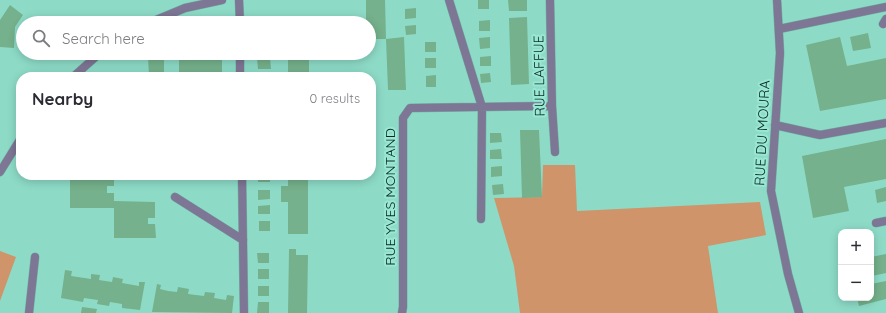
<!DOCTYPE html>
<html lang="en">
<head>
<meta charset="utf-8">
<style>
	:root { --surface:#fff; --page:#f7f7f7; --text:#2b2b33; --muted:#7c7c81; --line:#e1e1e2 }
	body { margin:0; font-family:Quicksand,sans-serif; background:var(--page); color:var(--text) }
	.controls { position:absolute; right:12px; bottom:12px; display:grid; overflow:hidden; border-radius:8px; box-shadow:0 2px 10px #0003 }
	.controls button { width:36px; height:36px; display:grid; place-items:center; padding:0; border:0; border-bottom:1px solid var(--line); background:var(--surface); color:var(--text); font:20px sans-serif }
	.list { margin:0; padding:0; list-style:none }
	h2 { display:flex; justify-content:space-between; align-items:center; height:52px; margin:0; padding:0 16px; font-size:17px }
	h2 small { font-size:13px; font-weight:400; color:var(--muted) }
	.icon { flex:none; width:22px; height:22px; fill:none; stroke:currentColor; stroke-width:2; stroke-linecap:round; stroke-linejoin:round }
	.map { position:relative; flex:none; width:886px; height:313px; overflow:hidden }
	.search { position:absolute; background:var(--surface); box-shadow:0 2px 10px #0003; left:16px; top:16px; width:360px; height:44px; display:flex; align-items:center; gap:10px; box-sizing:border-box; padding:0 14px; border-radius:22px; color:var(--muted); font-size:15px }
	.panel { position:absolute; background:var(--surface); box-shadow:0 2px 10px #0003; left:16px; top:72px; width:360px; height:108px; border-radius:16px }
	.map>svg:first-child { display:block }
</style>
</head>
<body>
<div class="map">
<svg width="886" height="313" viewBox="0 0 886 313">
	<rect width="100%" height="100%" fill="#8ddbc7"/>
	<path fill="#cf946a" d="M543 165H575L577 211 760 202 766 235 708 246 718 313H520L514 266 494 198 542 197Z
		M0 251 16 257 0 301Z"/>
	<path fill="#75b18c" d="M366 0H385L386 39 404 37 406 90H388L386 39H369V23H366Z
		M478 0H489V9H478Z
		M508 0H527V11H509Z
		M10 5 23 15 15 27 14 48 0 47V20Z
		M416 8V18L405 19V9Z
		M527 17 529 84 511 85 509 18Z
		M490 20V31H479V21Z
		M289 21H309V23H289Z
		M416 25V34L406 35 405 26Z
		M868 33 871 48 853 51 850 37Z
		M490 37V48L480 49 479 38Z
		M840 37 847 66 886 58V99L820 111 806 45Z
		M425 42H436V52H425Z
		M288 53H309V77H288Z
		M148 55H164V77H149Z
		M491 56V66H480V57Z
		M179 57H222V75H216V77H179Z
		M257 58H270L271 69H258Z
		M425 58H436V68H425Z
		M490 73 491 82 481 83 480 74Z
		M436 75V87H426V76Z
		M520 130H539L542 197 522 198Z
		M490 133H501L502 142 490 143Z
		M886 139V179L844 187 849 211 813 218 802 156Z
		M501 149 502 159H490V150Z
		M502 166V176L491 177V167Z
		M70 175H114V186H107V193H114V201L155 202V218H148V224H155L156 238H114V208H70Z
		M258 175H270V182H258Z
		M288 175H308V234H288V202H281V186H288Z
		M503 184 504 194 493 195 492 185Z
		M886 187V201L877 203 875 190Z
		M258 190H270V199L258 200Z
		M270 205V214H258V206Z
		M259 221H270V231H259Z
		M289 249H296V255H308L307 313H288Z
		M257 253H269V263H258Z
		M886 254V273L872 276 871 257Z
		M258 269H269V279H258Z
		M65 270 72 271 71 276 91 279V274L100 275 99 280 112 282 113 277 123 279 122 283 139 286V282H145L140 310 122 308V304L110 302 109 306 97 304 98 300 84 298 83 302 61 298Z
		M886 281V299L859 306 857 298H871V284Z
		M157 284 161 285 160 289 168 291 177 292 178 287 189 289 188 294 204 296 205 292 215 293 214 298 226 300 227 295 234 296 232 313 152 312Z
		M258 286H269V296H258Z
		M258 302H269V313H257Z
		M82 307 97 309 96 313H81Z"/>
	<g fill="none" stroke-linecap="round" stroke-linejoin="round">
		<g stroke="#72b7a6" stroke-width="9">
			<path id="lane" d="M29 313 35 257"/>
		</g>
		<g stroke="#72b7a6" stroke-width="9">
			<path id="street" d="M239 0 240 23
				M449 0 482 107 481 219
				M550 0 552 106 555 152
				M777 0 780 53 771 191 788 274 799 313
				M149 23 185 8 222 0
				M883 24 886 19
				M779 29 886 7
				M240 53V77
				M73 77 100 53
				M775 125 820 135 886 123
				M0 172 21 138
				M242 175 244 313
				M175 197 243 240
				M876 223 886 221
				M402 313 403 307V118L410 108 552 106"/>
		</g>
		<use href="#lane" stroke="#7e7695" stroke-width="8"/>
		<use href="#street" stroke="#7e7695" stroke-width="8"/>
	</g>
	<g text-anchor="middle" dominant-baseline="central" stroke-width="4" stroke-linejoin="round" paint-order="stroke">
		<g font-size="14" fill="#072922" stroke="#9ae8d4">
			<text transform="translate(539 76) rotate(-91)">RUE LAFFUE</text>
			<text transform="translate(762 133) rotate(-87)">RUE DU MOURA</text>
			<text transform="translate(390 197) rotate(-90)">RUE YVES MONTAND</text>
		</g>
	</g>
</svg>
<div class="controls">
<button>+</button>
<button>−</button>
</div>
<div class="search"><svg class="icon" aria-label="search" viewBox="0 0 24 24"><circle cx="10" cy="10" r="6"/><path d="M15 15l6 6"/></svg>Search here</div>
<section class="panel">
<h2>Nearby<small>0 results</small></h2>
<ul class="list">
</ul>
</section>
</div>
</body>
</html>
